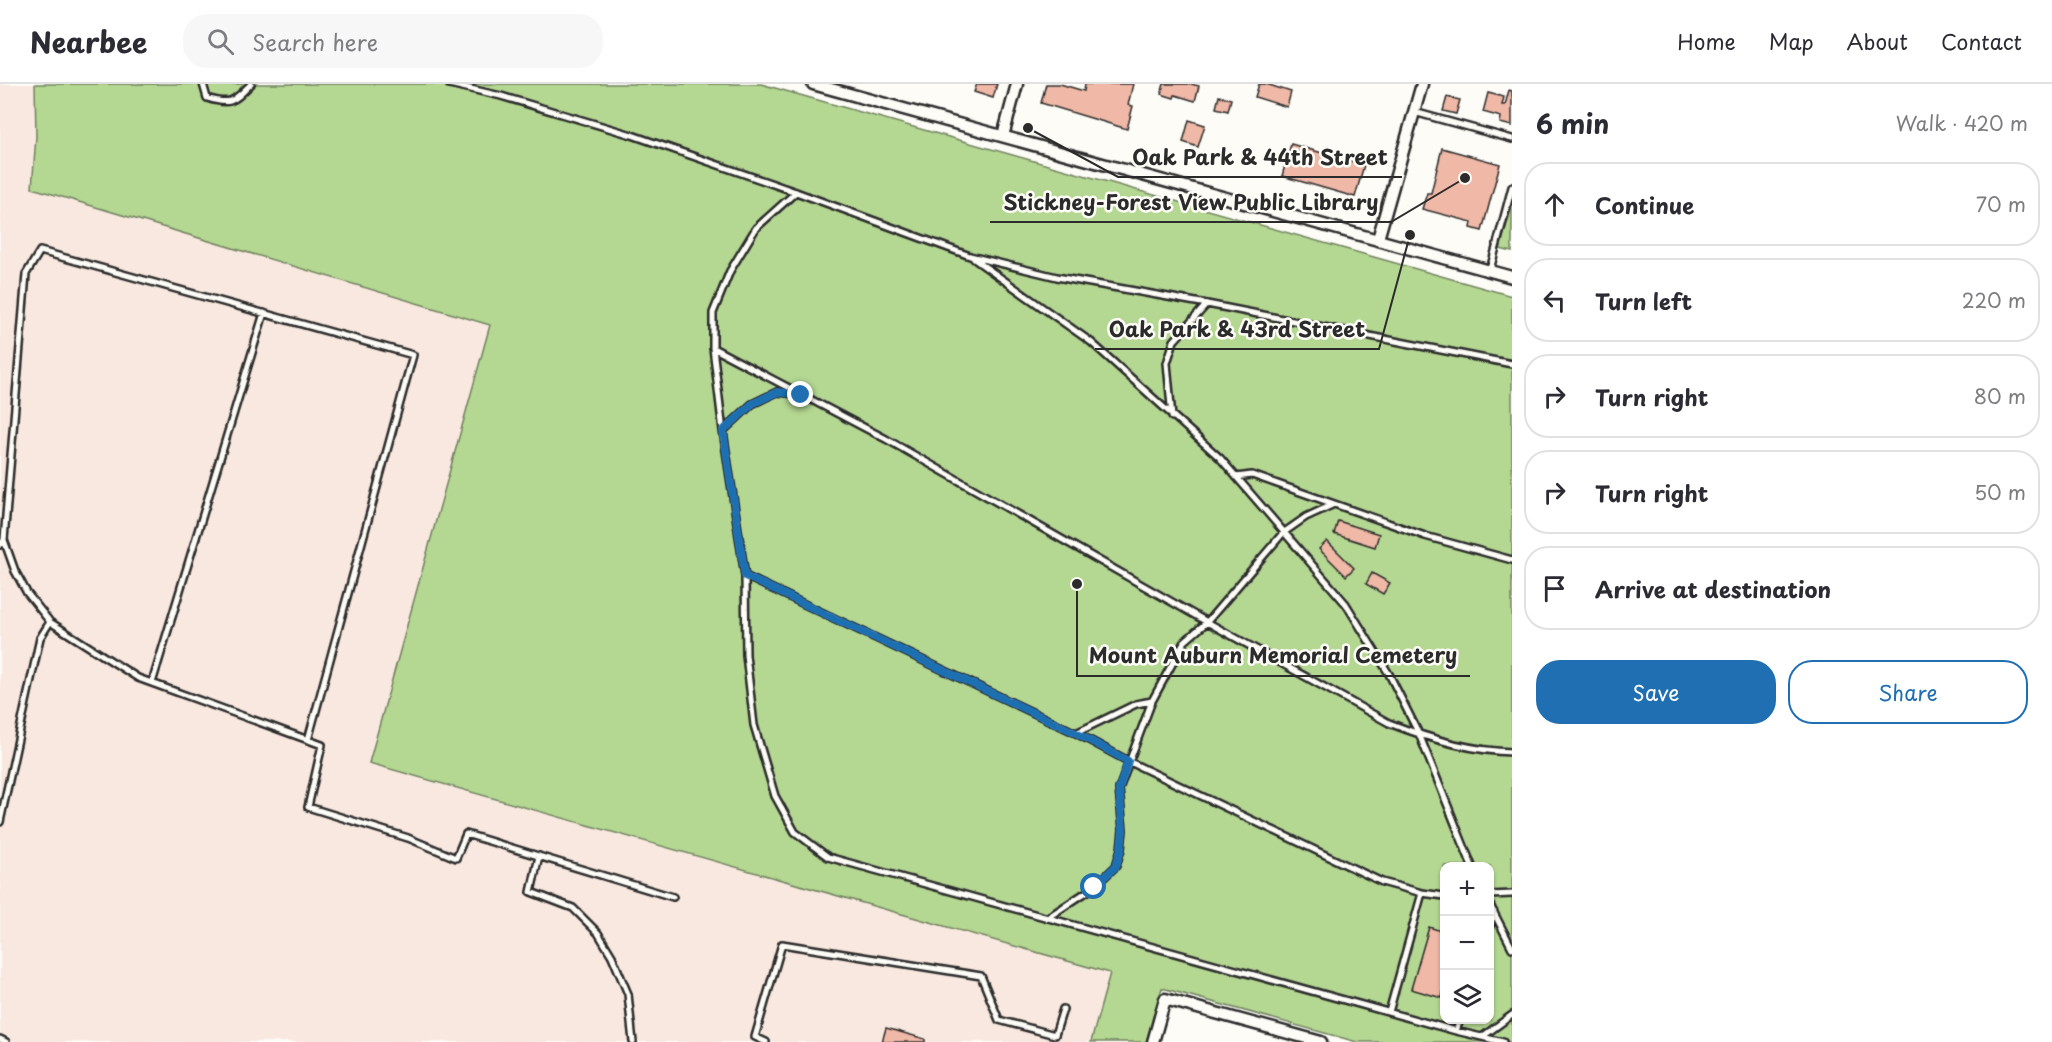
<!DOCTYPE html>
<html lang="en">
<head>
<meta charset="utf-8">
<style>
	:root { --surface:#fff; --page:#f7f7f7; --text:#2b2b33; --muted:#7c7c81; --line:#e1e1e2; --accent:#1f6fb2 }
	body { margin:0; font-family:"Playpen Sans",sans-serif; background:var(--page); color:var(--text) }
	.controls { position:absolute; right:18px; bottom:18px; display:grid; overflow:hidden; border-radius:12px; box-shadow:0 2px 4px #0004 }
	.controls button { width:54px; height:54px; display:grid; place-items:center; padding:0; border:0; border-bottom:2px solid var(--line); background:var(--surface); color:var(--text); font:30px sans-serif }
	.stop { position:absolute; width:18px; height:18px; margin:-14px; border:4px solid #1f6fb2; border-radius:50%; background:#fff }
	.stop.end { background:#1f6fb2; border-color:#fff; box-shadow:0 2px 6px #0008 }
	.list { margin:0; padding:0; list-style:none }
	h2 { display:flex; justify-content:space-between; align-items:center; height:78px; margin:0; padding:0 24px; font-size:26px }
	h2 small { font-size:20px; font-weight:400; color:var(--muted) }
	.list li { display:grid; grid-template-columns:39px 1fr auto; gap:18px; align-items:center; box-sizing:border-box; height:84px; margin:0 12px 12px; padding:0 12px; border:2px solid var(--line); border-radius:24px }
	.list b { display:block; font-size:22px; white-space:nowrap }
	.list em { font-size:20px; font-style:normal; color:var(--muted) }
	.actions { display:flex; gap:12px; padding:18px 24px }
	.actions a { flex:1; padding:14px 0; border:2px solid var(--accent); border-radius:24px; text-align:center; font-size:21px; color:var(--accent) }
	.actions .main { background:var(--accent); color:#fff }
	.icon { flex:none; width:33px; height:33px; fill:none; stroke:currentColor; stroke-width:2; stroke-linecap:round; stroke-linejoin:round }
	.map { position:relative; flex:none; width:1512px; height:958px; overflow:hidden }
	header { display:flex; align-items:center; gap:36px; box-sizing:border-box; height:84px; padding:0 30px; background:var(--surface); border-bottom:2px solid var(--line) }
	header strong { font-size:28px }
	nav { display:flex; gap:33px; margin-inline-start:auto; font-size:21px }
	.search { width:420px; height:54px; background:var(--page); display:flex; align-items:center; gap:15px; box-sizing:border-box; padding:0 21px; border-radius:24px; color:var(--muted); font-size:22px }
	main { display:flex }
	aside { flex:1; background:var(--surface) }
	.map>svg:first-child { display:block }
</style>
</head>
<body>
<header>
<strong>Nearbee</strong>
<div class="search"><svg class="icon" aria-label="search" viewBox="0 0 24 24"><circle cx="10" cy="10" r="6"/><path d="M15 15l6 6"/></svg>Search here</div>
<nav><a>Home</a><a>Map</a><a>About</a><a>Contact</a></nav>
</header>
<main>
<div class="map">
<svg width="1512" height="958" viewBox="0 0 1512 958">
	<rect width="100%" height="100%" fill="#fdfcf7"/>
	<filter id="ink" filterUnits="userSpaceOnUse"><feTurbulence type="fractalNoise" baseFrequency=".0167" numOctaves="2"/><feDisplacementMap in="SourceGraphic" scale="12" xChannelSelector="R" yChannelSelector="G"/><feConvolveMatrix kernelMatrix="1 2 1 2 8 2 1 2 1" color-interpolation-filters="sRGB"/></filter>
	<g filter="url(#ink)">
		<path fill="#f9e8df" d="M0 0H35L36 53 32 104 491 241 369 680 1110 889 1091 958H0Z"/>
		<path fill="#b4d792" stroke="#70815e" stroke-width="1.5" fill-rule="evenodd" d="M35 0H761L1512 212V958H1357L1162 904 1146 958H1091L1110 889 369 679 490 241 32 104 36 53ZM1444 782H1490V936H1444Z
			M1512 122V168L1500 165Z"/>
		<path fill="#f0b8a6" stroke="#2b2b2b" stroke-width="1.5" d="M977 0H997L993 14 974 8Z
			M1046 0H1060L1084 7 1085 0H1133L1128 21 1133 22 1127 45 1041 19Z
			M1164 0H1191L1199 2 1195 17 1175 11 1174 14 1161 10Z
			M1259 0H1266L1291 8 1287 23 1255 13Z
			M1509 6 1512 7V42L1500 39 1501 33 1483 28 1488 9 1504 13 1502 21H1505Z
			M1219 12 1231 15 1228 27 1216 24Z
			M1447 13 1460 16 1456 30 1443 27Z
			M1189 36 1205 41 1198 63 1183 58Z
			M1291 60 1364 81 1355 113 1282 92Z
			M1442 64 1500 80 1482 147 1471 144 1472 138 1422 125 1427 109H1431Z
			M1338 437 1379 450 1375 463 1334 450Z
			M1327 457 1354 484 1346 492 1319 465Z
			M1372 489 1390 499 1383 510 1366 500Z
			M1429 843 1444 848V905L1442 914 1411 905Z
			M886 944 925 955V958H882Z"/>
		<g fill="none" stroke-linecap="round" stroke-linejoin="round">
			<g stroke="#2b2b2b" stroke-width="10">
				<path id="service" d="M203 0 207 14C231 22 234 17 251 0
					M449 0 501 12 632 51 796 108 970 172 1057 193 1207 220 1512 280
					M1414 28 1512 55
					M796 108 756 144 730 187 713 229V264L723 347 745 492 746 571 754 641 775 712 795 748 828 773 1456 947 1503 958
					M974 175 1091 258 1220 374 1346 520 1389 590 1419 650 1472 782
					M1490 186 1512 103
					M713 264 886 355 1207 538 1389 639C1427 654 1471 667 1512 668
					M1172 333 1167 279 1174 257 1207 220
					M723 347 752 320 777 308 798 310
					M1236 393 1252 391 1425 452 1512 476
					M4 456 26 190 40 167 413 271 308 656
					M0 461 4 456 15 487 27 509 50 538 138 594 322 661 308 723 408 754 456 774 466 750 673 813
					M745 492 1076 649 1128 677 1382 798 1422 809 1444 812
					M152 599 264 229
					M1076 649 1136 620 1152 617
					M0 738 40 554 50 538
					M539 772 531 808 573 824 598 849 612 872 628 910 633 958
					M1490 811 1512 810
					M1490 821 1512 864
					M1047 834 1094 803 1116 782 1121 765 1123 746 1119 705 1152 617 1184 558 1207 538 1283 449 1306 433 1332 421
					M1490 842 1494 828
					M1389 928 1422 809
					M1456 947 1460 936
					M1482 953 1512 931
					M0 955 6 958
					M766 958 755 953 782 860 981 892 999 936 1055 951 1063 925"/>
			</g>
			<g stroke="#2b2b2b" stroke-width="15">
				<path id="minor" d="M813 0 1512 193
					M1003 52 1017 0
					M1378 155 1422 0
					M1153 958 1165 915 1321 958"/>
			</g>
			<use href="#service" stroke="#fdfcf7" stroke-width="5"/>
			<use href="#minor" stroke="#fdfcf7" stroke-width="10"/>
		</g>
	</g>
	<g fill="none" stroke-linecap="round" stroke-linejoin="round" filter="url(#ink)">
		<path stroke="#1f6fb2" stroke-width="8" d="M801 311 777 308 752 320 723 347 745 492 1076 649 1128 677 1119 705 1123 746 1121 765 1116 782 1094 803"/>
	</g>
	<path fill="none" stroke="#2b2b2b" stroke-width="2" d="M1028 44L1118 93H1402M1465 94L1391 138H990M1410 151L1379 265H1095M1077 500L1077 592H1470"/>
	<g fill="#2b2b2b" stroke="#fdfcf7" stroke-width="2">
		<circle cx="1028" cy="44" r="6"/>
		<circle cx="1465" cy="94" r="6"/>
		<circle cx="1410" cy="151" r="6"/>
		<circle cx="1077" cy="500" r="6"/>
	</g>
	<g font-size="21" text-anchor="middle" font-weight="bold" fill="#2b2b2b" stroke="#fdfcf7" stroke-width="5" stroke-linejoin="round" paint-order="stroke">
		<text x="1260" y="81">Oak Park &amp; 44th Street</text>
		<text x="1191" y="126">Stickney-Forest View Public Library</text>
		<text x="1237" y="253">Oak Park &amp; 43rd Street</text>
		<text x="1273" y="579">Mount Auburn Memorial Cemetery</text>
	</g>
</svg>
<div class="controls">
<button>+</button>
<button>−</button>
<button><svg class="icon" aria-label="layers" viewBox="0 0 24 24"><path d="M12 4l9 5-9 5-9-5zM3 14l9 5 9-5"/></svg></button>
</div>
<div class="stop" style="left:1094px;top:803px"></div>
<div class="stop end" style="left:801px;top:311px"></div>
</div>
<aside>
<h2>6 min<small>Walk · 420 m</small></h2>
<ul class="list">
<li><svg class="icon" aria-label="ahead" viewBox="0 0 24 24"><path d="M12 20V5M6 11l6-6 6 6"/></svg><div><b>Continue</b></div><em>70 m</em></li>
<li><svg class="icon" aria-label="left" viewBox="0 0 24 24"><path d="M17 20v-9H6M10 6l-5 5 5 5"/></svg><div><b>Turn left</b></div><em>220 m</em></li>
<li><svg class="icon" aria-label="right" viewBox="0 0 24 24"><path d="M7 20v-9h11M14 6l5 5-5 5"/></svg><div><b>Turn right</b></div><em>80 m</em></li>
<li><svg class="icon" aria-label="right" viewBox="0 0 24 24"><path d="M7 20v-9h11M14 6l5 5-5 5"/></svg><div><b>Turn right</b></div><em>50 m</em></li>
<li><svg class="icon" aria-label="arrive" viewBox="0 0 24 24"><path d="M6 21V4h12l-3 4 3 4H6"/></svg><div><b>Arrive at destination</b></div></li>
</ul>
<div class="actions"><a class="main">Save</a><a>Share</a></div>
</aside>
</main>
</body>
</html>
